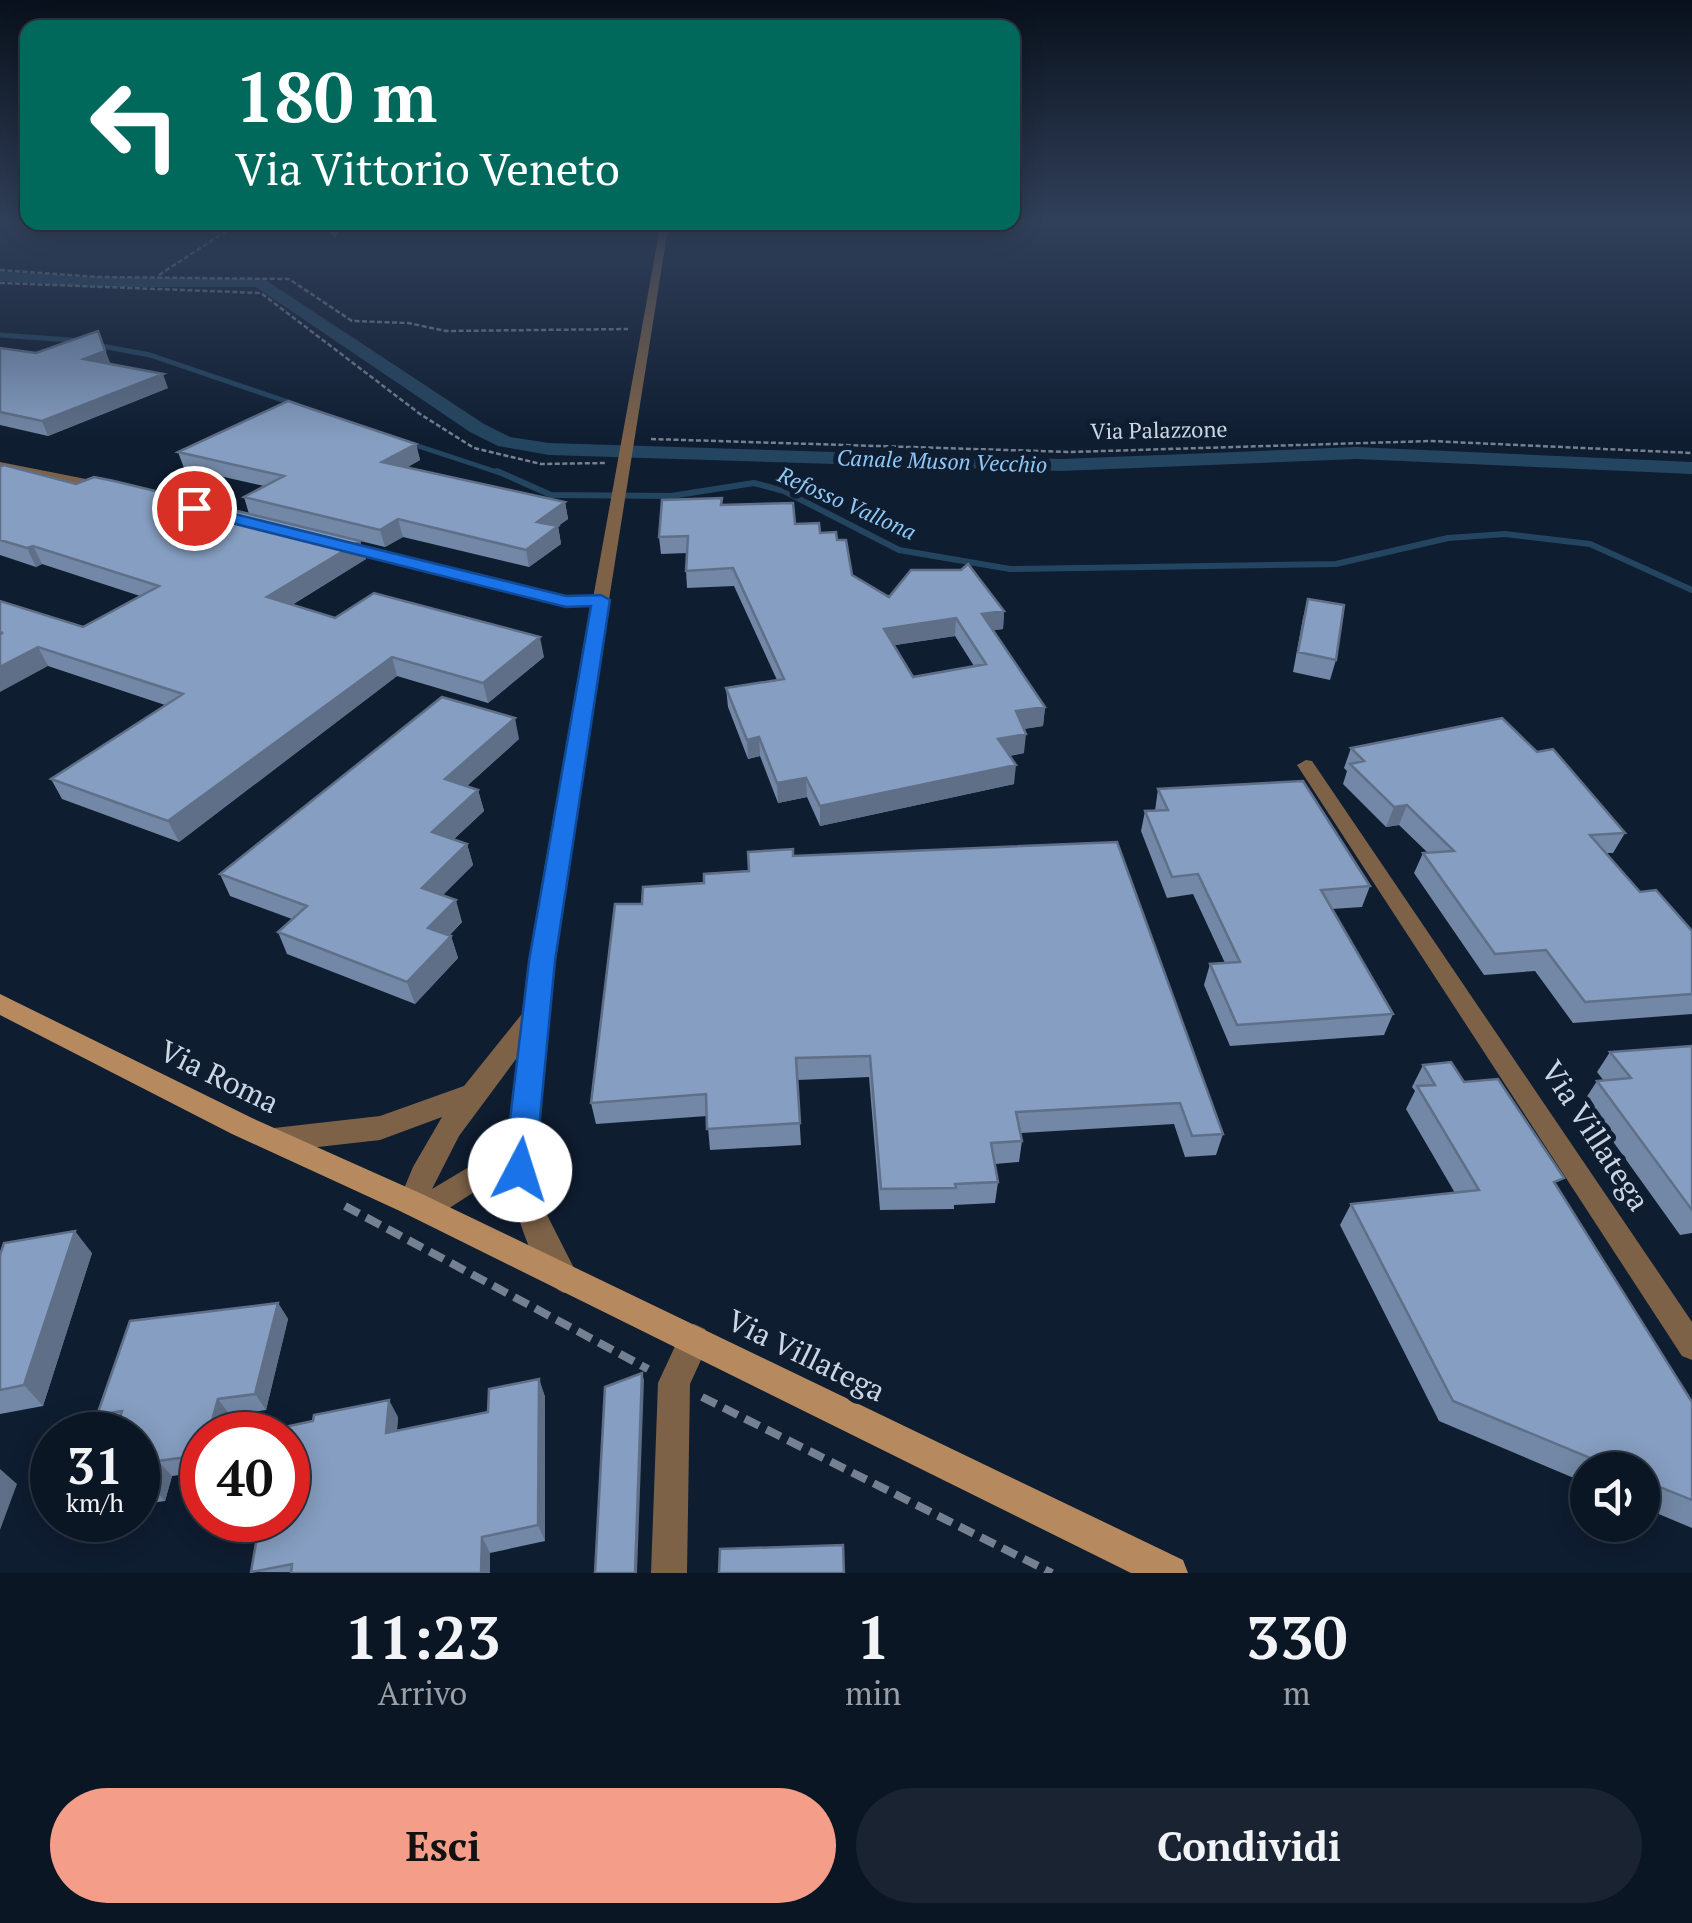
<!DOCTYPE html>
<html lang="it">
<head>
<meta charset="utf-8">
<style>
	:root { --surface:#0b1625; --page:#192332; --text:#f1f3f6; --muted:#9a9fa7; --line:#2b3542; --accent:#f49e89 }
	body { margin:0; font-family:"PT Serif",serif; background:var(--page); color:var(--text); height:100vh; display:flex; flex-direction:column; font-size:38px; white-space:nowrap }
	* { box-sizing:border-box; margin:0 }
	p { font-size:32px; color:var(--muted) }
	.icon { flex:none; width:55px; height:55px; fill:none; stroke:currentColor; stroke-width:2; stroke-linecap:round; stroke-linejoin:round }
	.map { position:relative; height:1573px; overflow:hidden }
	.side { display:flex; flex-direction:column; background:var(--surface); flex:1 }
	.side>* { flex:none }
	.banner { position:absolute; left:20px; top:20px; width:1000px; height:210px; border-radius:20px; box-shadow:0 5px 25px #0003,0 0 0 2px var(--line); background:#00695c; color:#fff; overflow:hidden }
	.tools { position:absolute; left:1570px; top:1452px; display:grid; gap:20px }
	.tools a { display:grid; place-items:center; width:90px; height:90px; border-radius:50%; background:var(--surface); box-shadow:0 5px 25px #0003,0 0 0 2px var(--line); font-size:50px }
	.speed { position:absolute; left:30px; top:1412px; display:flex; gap:20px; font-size:50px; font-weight:700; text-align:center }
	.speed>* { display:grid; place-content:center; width:130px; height:130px; border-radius:50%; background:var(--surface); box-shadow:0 5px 25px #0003,0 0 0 2px var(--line); line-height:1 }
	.speed small { font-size:25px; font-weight:400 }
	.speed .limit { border:15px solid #d22; background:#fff; color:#111 }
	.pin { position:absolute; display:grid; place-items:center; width:85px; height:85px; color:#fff; margin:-42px; border:5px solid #fff; border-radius:50%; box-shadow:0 2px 10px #0007 }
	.me { position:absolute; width:110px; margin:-55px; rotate:5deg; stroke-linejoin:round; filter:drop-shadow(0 0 8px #0008) }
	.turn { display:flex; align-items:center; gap:35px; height:210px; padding:0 50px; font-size:45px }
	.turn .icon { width:130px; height:130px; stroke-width:2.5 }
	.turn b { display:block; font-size:70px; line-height:85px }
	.eta { display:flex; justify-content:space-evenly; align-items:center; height:170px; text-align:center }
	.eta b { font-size:60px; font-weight:700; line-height:70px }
	.action { display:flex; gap:20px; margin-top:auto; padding:20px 50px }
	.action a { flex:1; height:115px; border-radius:60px; background:var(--accent); color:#111; font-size:40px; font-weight:700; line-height:115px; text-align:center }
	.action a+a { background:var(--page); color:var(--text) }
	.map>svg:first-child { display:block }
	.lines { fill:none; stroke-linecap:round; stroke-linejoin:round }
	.stream-far1 { stroke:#24455f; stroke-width:5 }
	.stream { stroke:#24455f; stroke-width:6 }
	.canal { fill:#24455f; fill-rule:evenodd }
	.path-far1 { stroke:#758191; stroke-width:2.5; stroke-dasharray:5 2.5; stroke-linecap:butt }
	.path { stroke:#758191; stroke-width:8; stroke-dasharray:16 8; stroke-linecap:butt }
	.service { fill:#7e6248; fill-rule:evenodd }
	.minor { fill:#7e6248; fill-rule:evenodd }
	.tertiary { fill:#7e6248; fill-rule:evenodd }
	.secondary { fill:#b6895e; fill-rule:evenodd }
	.wall { fill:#7388a6; fill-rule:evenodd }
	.shaded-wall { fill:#5e6f87 }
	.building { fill:#869ec1; stroke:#5e6f87; stroke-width:2.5; fill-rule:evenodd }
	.route { fill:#1a73e8; stroke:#114b97; stroke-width:2.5 }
	.labels { text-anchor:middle; stroke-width:10; stroke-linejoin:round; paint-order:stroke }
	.far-street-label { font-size:22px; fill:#ccd5e3; stroke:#0f1d31 }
	.far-water-label { font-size:22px; font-style:italic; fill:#8ec7f5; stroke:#0f1d31 }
	.near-street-label { font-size:30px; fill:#ccd5e3; stroke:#0f1d31 }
</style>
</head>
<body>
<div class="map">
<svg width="1692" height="1573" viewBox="0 0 1692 1573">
	<rect width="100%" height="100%" fill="#0f1d31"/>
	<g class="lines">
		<path class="stream-far1" d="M0,335l70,5 80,15 147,50
			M406,442l97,32"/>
		<path class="stream" d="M497,471l54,24 120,1 83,-13 30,8 115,59 111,19 326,-5 112,-26 57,-4 85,10 102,46"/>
		<path class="canal" d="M0,271l87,6 177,2 220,145 26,13 39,6 512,16 295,-12 336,15v12l-336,-15 -295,12 -512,-16 -51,-9 -28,-14 -214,-145h-169l-87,-6z"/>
		<path class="path-far1" d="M0,270l98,7 191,2 63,42 56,2 38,8 182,-2
			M159,275l81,-53
			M0,283l261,10 159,121 54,34 67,16 65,-1
			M651,439l420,13 359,-11 262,12"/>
		<path class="path" d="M345,1206l303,163
			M702,1397l350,176"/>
		<path class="service" d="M1306,760l6,1 380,561v38l-10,-4 -385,-591z"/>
		<path class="minor" d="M0,462l106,21 7,4 -7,4 -106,-21z
			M338,541l228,55 35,-1 8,5 -8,5 -35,1 -233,-58 -2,-3z
			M694,1324l11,5 5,11 -20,44 -3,189h-36l7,-190 25,-54z"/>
		<path class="tertiary" d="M661,222h8l-102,642 -31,270 1,40 7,35 35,69 -4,10 -11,5c-31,-13 -52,-91 -56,-123l-74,48 -10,4 -22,-10 -4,-9 15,-36 29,-50 -62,23 -106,12 -10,-4 -4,-8 4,-8 10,-4 106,-12 84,-30 61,-76 20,-146zM519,1055l-10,75 -25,28 -52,31 27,-53z"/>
		<path class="secondary" d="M0,994l252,124 170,76 761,366 5,13h-57l-729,-361 -170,-78 -232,-119z"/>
	</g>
	<path class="wall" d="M0,348l110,16 58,24 -120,48 -48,-11z
		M416,444l4,16 -14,8 159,34 3,17 -10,7 3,18 -32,23 -126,-30 -18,10 -136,-33 -5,-17 20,-11 -80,-18 -6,-16z
		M0,467l360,74 6,18 -74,46 43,13 209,39 -56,46 -91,-27 -218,166 -117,-43 -11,-20 114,-74 -117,-39 -48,-65 83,26 57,-31 -98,-32 -6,3 -36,-12z
		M722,505l73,19 42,16 15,35 37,22 115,14 -1,18 -10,1 52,77 -2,19 -19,3v24l-14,3 4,28 -194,42 -13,-29 -29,6 -18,-47 -12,3 -20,-52 -2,-19 51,-8 -43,-94 -47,2 -1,-17 1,-18 -26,1 -2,-17zM955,636l19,30 -61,11 -19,-32z
		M1308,599l28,61 -6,20 -37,-8 10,-54z
		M519,739l-52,47 11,4 6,21 -30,28 13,5 6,21 -30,30 19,27 -12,13 1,1 7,22 -43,46 -128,-50 -9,-22 14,-13 -62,-23 -10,-22z
		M1351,748l186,4 88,81 -12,20h-7l34,39 52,39v83l-119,9 -38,-52 -51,4 -70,-102 9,-20 4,-1 -28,-27 -13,2 -43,-43 4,-13 -3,-3z
		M1158,789l212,97 -8,21 -30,2 61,105 -9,21 -154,11 -26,-61 6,-21 15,-1 -32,-69 -26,4 -26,-67 4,-20h10z
		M1117,842l106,292 -7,21 -31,2 -11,-33 -153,9 1,8 -3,21 -24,2 3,18 -3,21 -41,2v4l-74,1 -11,-133 -72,3 4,65 -91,5 -3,-34 -111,8 -5,-21 51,-199 151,-48z
		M1692,1046v187l-12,2 -96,-134 13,-20h7l-7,-9 13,-20z
		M1423,1065l41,17 94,106 134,214v126l-50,-21v-37h-54v14l-149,-63 -99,-196 11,-21 104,-11 -49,-84 9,-18 -3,-4z
		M92,1253l-49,153 -43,8v-159z
		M278,1303l10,16 -22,91 -36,5 -6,20h-22v37l-30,4 -7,25 -27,4v-70l-22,-6 -5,1 -14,-15z
		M539,1379l6,18v144l-55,12v20l-239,-1 147,-155 -1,14 91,-19z"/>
	<path class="shaded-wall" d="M343,222h5l-14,16 -1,-4z
		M98,331l13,34 -27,-6z
		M163,374l5,14 -120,48 -6,-15z
		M416,444l4,16 -34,19 -4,-17z
		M565,502l3,17 -28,20 -3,-17z
		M398,519l5,18 -18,10 -5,-17z
		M558,526l3,18 -32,23 -3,-17z
		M360,541l6,18 -92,57 -7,-19z
		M33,546l9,18 -6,3 -9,-19z
		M1004,611l-1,18 -22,3 1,-18z
		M956,618l-1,18 -72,11 1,-18z
		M540,637l4,20 -56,46 -5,-20z
		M38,647l10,19 -48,26v-25z
		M392,657l5,19 -218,166 -11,-21z
		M1045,707l-2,19 -29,4 2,-19z
		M515,718l4,21 -68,61 -6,-21z
		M1026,734l-2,19 -28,5 2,-19z
		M759,737l1,19 -12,3 -1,-19z
		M1016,765l-2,19 -194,42v-20z
		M806,778l1,19 -29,6 -1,-20z
		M478,790l6,21 -46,43 -6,-22z
		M1407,805l-8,20 -13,2 8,-20z
		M467,844l6,21 -45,44 -6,-21z
		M456,900l6,22 -27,28 -7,-22z
		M451,936l7,22 -43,46 -8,-22z
		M75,1231l17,22 -49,153 -19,-21z
		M278,1303l10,16 -22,91 -11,-16z
		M642,1373l2,7 -7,193h-2z
		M539,1379l6,18v144l-7,-16z
		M218,1399l12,16 -6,20h-16z
		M389,1400l9,17 -3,33 -9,-17z
		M158,1461l14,15 -7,25 -14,-15z
		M0,1469l17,15 -17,46z
		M482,1537l8,16v20h-9z"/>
	<path class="building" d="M323,222h20l-10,12 -11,-9z
		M98,331l7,20 -21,8 79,15 -121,47 -42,-9v-64l36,5z
		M288,401l128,43 -34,18 183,40 -28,20 21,4 -32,24 -128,-31 -18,11 -136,-33 40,-21 -106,-24z
		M4,465l72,19 18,-7 20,4 246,60 -93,56 68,21 39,-25 166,44 -57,46 -91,-26 -224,164 -117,-42 132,-85 -145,-47 -38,20v-32l3,-3 -3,2v-33l83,26 76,-41 -126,-40 -6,2 -27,-8v-73z
		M722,498l-1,7 72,-2 2,21 24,-1 1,10 16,-1 1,8h9l6,35 37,22 22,-27h50l7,-6 36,47 -22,3 63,93 -29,4 10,23 -28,5 18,26 -196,41 -14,-28 -29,5 -18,-46 -12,3 -21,-52 58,-9 -51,-111 -47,3 2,-35 -29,1 3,-37zM956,618l30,46 -73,13 -29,-48z
		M1308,599l36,6 -8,55 -38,-8z
		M442,697l73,21 -70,61 33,11 -46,42 35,12 -45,44 34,12 -28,28 23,8 -44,46 -129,-50 29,-26 -87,-32z
		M1502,718l35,34 16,-3 72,84 -35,2 50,57 16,-2 36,41v63l-107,8 -39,-52 -51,4 -72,-101 31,-2 -47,-46 -13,2 -44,-43 14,-3 -13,-13z
		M1303,781l67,105 -49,4 72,124 -156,11 -27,-61 30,-2 -42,-88 -26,3 -27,-66 23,-1 -10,-21z
		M1117,842l106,292 -31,2 -12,-33 -164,9 6,29 -31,2 7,39 -43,2 1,4 -75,1 -11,-133 -74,2 4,65 -93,6 -1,-35 -115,9 24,-199h27l1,-17 61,-4v-9l45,-3 -1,-19 45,-3v7z
		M1692,1046v164l-95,-129 34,-3 -21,-26z
		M1451,1062l13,20 34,-3 66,99 -10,4 138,220v98l-50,-20v-10h-23l-166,-69 -102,-197 128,-14 -62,-104 18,-1 -12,-20z
		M75,1231l-51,154 -24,5v-135l4,-12z
		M278,1303l-23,91 -37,5 -10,36h-6v20l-44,6 -7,25 -13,2v-53h-24l8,-24 -25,4 33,-94z
		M642,1373l-7,200h-40l10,-186z
		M539,1379l-1,146 -56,12 -1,36h-190l1,-9 -41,8 9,-52h28v-85h-14l1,-6 38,-8 1,-6 75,-15 -3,33 102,-21 1,-23z
		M843,1545l1,28h-125l1,-24z"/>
	<linearGradient id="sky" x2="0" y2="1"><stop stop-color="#08101b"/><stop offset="0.5" stop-color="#31405a"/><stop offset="1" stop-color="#31405a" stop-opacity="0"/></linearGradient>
	<rect width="1692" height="442" fill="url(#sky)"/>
	<path class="route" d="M194,504l372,92 35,-1 9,5 -55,361 -20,209 -4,10 -11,4 -12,-4 -4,-10 25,-209 62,-355 -25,1 -378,-95v-7z"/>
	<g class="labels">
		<g class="far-street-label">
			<text transform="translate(1159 430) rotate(-1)" y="8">Via Palazzone</text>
		</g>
		<g class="far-water-label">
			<text transform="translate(942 461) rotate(2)" y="8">Canale Muson Vecchio</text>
			<text transform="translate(847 503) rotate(24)" y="8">Refosso Vallona</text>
		</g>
		<g class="near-street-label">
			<text transform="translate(219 1077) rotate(26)" y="10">Via Roma</text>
			<text transform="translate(1595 1136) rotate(57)" y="10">Via Villatega</text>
			<text transform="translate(806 1356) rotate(26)" y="10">Via Villatega</text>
		</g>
	</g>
</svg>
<div class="tools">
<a><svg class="icon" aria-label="sound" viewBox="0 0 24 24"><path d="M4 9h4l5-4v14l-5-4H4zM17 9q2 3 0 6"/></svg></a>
</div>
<div class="speed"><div>31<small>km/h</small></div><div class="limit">40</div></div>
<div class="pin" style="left:194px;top:508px;background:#d93025"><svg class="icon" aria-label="arrive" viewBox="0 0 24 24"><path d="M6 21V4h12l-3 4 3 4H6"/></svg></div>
<svg class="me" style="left:520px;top:1170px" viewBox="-20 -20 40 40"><circle r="19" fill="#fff"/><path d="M0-13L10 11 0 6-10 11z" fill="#1a73e8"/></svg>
<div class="banner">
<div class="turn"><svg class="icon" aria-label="left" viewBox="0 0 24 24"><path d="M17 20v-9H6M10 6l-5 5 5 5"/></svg><div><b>180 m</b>Via Vittorio Veneto</div></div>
</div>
</div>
<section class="side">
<div class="eta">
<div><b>11:23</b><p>Arrivo</p></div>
<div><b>1</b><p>min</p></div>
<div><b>330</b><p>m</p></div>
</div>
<div class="action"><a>Esci</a><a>Condividi</a></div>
</section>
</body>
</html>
